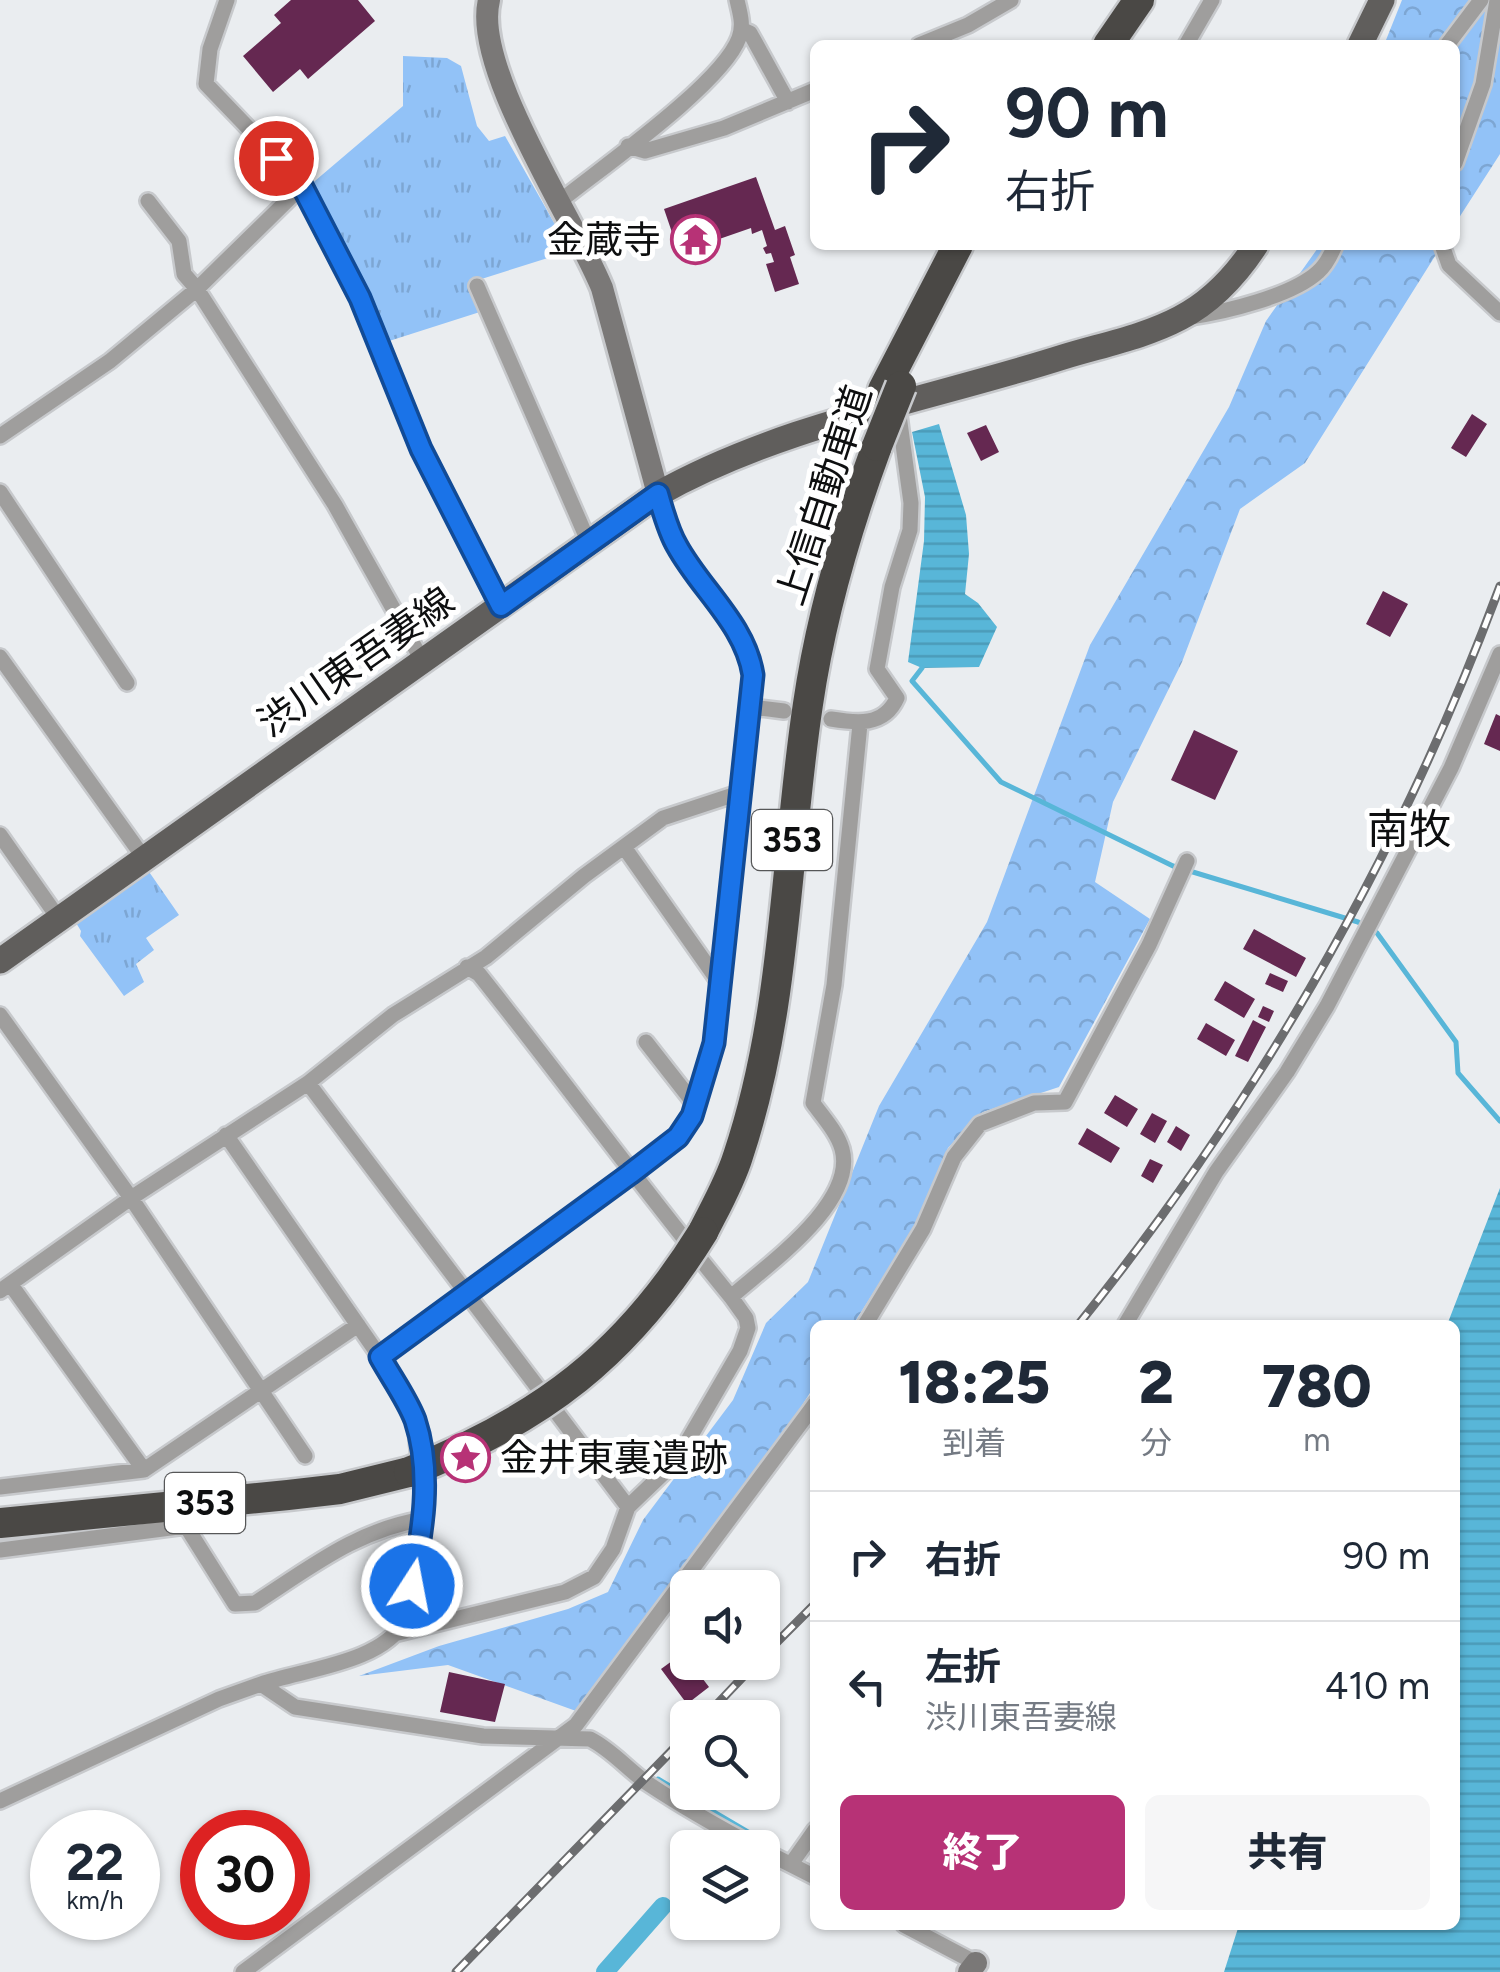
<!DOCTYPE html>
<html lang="ja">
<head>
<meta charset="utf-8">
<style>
	:root { --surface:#fff; --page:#f6f6f7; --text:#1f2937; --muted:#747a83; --line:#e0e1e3; --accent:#b73276 }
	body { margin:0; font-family:Figtree,"Noto Sans JP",sans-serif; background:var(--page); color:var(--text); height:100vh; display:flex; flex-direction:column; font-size:38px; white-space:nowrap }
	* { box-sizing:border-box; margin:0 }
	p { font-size:32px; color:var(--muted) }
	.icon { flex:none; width:55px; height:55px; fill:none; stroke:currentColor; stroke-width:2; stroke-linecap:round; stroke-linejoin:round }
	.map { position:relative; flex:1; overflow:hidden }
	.details { position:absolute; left:810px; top:1320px; width:650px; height:610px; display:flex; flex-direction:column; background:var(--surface); border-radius:15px; box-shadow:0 2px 8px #0004 }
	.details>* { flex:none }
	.guide { position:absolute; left:810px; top:40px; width:650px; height:210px; border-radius:15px; box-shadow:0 2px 8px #0004; background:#fff; color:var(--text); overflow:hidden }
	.buttons { position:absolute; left:670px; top:1570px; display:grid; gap:20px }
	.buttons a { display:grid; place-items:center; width:110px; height:110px; border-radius:15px; background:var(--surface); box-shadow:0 2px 8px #0004; font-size:50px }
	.speed { position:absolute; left:30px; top:1810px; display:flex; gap:20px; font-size:50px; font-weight:700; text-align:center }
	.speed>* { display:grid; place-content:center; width:130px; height:130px; border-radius:50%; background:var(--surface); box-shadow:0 2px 8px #0004; line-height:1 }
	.speed small { font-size:25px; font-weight:400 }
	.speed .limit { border:15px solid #d22; background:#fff; color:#111 }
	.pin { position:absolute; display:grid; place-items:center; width:85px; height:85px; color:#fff; margin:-42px; border:5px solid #fff; border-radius:50%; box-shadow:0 2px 10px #0007 }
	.me { position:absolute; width:110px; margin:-55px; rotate:11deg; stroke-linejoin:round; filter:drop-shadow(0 0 8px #0008) }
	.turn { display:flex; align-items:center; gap:35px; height:210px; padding:0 30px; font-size:45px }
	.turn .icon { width:130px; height:130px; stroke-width:2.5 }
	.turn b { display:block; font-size:70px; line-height:85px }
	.eta { display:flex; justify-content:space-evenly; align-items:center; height:170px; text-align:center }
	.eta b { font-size:60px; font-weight:800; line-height:70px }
	.cta { display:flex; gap:20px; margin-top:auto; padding:20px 30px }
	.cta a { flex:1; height:115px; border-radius:15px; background:var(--accent); color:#fff; font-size:40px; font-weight:800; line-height:115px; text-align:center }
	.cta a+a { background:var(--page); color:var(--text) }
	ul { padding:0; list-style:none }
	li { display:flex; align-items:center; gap:30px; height:130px; padding:0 30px; border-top:2px solid var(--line) }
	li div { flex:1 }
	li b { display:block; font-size:38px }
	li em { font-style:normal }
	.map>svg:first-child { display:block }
	.forest { fill:url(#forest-crowns) }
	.park { fill:url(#park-tufts) }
	.water { fill:url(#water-rules) }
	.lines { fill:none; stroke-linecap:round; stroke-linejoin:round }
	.stream { stroke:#58b6d8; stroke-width:5 }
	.canal { stroke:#58b6d8; stroke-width:18 }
	.building { fill:#652851 }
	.street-casing { stroke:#c7c9cc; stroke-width:20 }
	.secondary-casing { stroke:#c7c9cc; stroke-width:28 }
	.primary-casing { stroke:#c7c9cc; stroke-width:30 }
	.highway-casing { stroke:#c7c9cc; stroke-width:35 }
	.street { stroke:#9f9e9d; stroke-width:15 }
	.secondary { stroke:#7a7877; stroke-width:22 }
	.primary { stroke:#605e5c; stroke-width:25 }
	.highway { stroke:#4a4845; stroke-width:30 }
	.rail-casing { stroke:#6c6d6f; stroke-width:9 }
	.rail { stroke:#fff; stroke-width:5; stroke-dasharray:15; stroke-linecap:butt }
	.highway-bridge-casing { stroke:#c7c9cc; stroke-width:35; stroke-linecap:butt }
	.highway-bridge { stroke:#4a4845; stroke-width:30 }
	.route-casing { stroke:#114b97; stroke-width:25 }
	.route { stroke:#1a73e8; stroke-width:18 }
	.labels { text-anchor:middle; stroke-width:10; stroke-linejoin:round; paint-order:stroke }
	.shield { fill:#fff; stroke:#565758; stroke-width:2.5 }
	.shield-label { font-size:35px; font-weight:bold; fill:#0e0f10 }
	.poi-label { font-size:38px; fill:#0e0f10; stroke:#fff; text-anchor:end }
	.street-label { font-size:38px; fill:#0e0f10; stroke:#fff }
	.quarter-label { font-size:42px; fill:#0e0f10; stroke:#fff }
</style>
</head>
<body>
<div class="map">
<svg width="1500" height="1972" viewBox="0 0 1500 1972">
	<defs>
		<pattern id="forest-crowns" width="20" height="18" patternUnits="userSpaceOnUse" patternTransform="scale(2.5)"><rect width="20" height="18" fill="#92c2f7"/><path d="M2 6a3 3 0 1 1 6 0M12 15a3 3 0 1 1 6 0" fill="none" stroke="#7da6d3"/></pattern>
		<pattern id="park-tufts" width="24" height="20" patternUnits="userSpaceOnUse" patternTransform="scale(2.5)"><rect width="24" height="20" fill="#92c2f7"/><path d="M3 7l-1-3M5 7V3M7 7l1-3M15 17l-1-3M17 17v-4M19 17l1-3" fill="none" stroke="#7da6d3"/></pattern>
		<pattern id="water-rules" width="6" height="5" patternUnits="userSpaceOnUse" patternTransform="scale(2.5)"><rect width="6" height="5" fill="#58b6d8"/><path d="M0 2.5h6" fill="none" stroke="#4b9bb8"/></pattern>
	</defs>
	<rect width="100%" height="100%" fill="#eaedf0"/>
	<path class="forest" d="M1402,0h98v154l-45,70v-179h-71z
		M1320,245h122l-137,218 -65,46 -58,153 -69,140 -18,80 55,37 -91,168 -76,25 -35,36 -35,82 -60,95h-38v60l-42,66 -197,260 -128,-46 -89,11 80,-30 129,-37 40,-17 35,-72 90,-120 33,-77 42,-41 71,-176 108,-184 103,-277 139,-238 37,-86z"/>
	<path class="park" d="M403,56l44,2 14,8 16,60 12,15 16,-5 65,115 -98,31 11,29 -97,31 -77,-156 94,-80z
		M145,866l34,49 -33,23 8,12 -18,14 8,18 -20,14 -44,-60 1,-5 -8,-13z"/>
	<path class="water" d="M939,424l27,91 3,39 -4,40 13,9 19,24 -18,40 -57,1 -14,-6 16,-121 1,-44 -13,-65z
		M1500,1188v784h-276l15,-47h216v-600h-8z"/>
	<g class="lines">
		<path class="stream" d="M922,668l-10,13 89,101 172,84 185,56 19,11 79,109 2,31 42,48
			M658,1779l112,66"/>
		<path class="canal" d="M605,1972l58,-66"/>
	</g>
	<path class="building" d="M291,0h67l17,21 -67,58 -8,-10 -27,23 -30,-36 38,-33 -7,-8z
		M756,177l19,53 10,-4 10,29 -5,2 9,27 -24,8 -9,-28 8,-2 -3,-9 -5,1 -3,-6 4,-2 -5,-16 -10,4 -1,-6 -72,25 -15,-44z
		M1472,414l15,10 -21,33 -15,-9z
		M986,425l13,27 -18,9 -14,-28z
		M1383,591l25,13 -18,33 -24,-13z
		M1496,714l4,2v35l-16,-7z
		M1194,730l44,21 -23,49 -44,-20z
		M1254,929l52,29 -10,19 -53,-28z
		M1270,973l18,8 -5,11 -18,-8z
		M1225,981l30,18 -11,19 -30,-18z
		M1263,1006l11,5 -5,11 -11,-5z
		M1253,1020l13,7 -18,35 -13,-6z
		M1206,1023l29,17 -9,16 -29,-17z
		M1115,1095l23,14 -11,18 -23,-14z
		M1152,1113l15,8 -12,22 -15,-9z
		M1176,1126l14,9 -9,16 -14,-9z
		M1087,1128l33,20 -9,15 -33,-19z
		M1150,1159l13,6 -10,18 -12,-7z
		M683,1653l26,34 -22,17 -26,-35z
		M449,1672l56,12 -10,38 -55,-10z"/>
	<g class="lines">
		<defs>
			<path id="street" d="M741,29l9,4 38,69
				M919,45l49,-20 43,-25
				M1186,45l26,-45
				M1447,45l34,-45
				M628,146l17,5 79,-23 91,-38
				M1455,163l28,-79 14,-84
				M300,182l60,116 61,151 80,157
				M148,201l31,40 5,33 13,15 138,216 87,155
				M559,202c42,-34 163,-118 180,-164 5,-14 1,-24 -2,-38
				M1442,245l7,20 51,48
				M477,286l112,257
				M1190,317c35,-5 102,-21 128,-45 8,-7 13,-17 17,-27
				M0,436l110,-75 87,-72 98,-96 5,-11 -94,-98 4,-35 17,-49
				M0,492l127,191
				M658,494l18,51 74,110 2,52
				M0,657l144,201
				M831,719c25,4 53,8 66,-21l-20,-29 15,-82 18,-57 1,-27 -13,-95
				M0,835l59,84
				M624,847l97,138
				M0,1015l131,183 174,258
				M646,1042l50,64
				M308,1083l320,424
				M226,1135l154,222 35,62 10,100 -20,101c-22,43 -101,49 -144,64
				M0,1291l131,-93 177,-115 85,-68 93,-58 98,-81 79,-58 76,-25 13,-86 32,4
				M731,1297c36,-32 126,-94 111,-148 -5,-17 -19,-32 -29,-46l21,-118 26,-261
				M865,1325l58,-96 31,-72 26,-33 54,-21 31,-1 84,-157 38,-84
				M1125,1325l91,-153 71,-100 40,-66 124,-238 49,-114
				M380,1357l250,-183 47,-37 15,-21 22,-73 25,-250
				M144,1470l214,-145
				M0,1487l144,-17 -133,-185
				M0,1550l186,-24 49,78 20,-1c56,-36 103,-74 170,-84
				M398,1633l167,-41 29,-15 19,-28 15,-42 48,-46 64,-110 8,-23 -2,-10 -15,-21c-87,-106 -167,-216 -252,-323l-12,-7
				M0,1801l219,-102 42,-15 34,23 188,29 107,3c22,11 37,30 57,44 36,24 73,45 111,65
				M762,1850l53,27
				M791,1864l24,-34
				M904,1925l72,38
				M243,1972l333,-247 239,-321"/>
			<path id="secondary" d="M489,0c-17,68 85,219 113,288l56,206
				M969,1972l7,-9"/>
			<path id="primary" d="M1360,45l22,-45
				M0,961l658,-467c125,-70 270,-94 405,-137 39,-12 81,-20 117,-39 31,-16 57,-44 76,-73"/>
			<path id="highway" d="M1108,45l31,-45
				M883,390l75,-145
				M703,1232c12,-24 27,-50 35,-76 49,-146 47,-301 70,-452 13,-89 38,-174 69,-258
				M0,1523l288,-28 52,-6 69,-17"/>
		</defs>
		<use href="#street" class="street-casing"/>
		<use href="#secondary" class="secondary-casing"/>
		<use href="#primary" class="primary-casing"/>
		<use href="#highway" class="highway-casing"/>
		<use href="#street" class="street"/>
		<use href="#secondary" class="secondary"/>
		<use href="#primary" class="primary"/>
		<use href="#highway" class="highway"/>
		<defs>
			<path id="rail" d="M1078,1325c180,-223 322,-470 422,-739
				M762,1657l53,-53
				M704,1718l53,-56
				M456,1972l232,-238"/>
		</defs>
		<use href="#rail" class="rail-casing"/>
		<use href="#rail" class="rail"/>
		<defs>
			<path id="highway-bridge" d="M877,446l24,-60
				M409,1472c133,-53 218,-117 294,-240"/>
		</defs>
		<use href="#highway-bridge" class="highway-bridge-casing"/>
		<use href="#highway-bridge" class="highway-bridge"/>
	</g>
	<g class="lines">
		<defs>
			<path id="route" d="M276,158l24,24 60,116 61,151 80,157 157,-112c5,17 10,37 19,52 24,44 68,78 76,129l-39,368 -22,73 -14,21 -48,37 -250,183c11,20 27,42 35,63 18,54 7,113 -3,166"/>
		</defs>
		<use href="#route" class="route-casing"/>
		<use href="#route" class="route"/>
	</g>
	<defs>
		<symbol id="temple-ring" viewBox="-11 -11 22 22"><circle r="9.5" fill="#fff" stroke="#b73276" stroke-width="1.5"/><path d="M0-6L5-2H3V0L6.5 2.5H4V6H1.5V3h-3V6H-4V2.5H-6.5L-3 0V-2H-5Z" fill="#b73276"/></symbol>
		<symbol id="sight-ring" viewBox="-11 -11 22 22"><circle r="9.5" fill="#fff" stroke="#b73276" stroke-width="1.5"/><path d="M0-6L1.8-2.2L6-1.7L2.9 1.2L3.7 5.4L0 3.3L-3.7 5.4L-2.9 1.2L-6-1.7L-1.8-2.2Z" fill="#b73276"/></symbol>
	</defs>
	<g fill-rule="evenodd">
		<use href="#temple-ring" x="668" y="212" width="55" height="55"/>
		<use href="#sight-ring" x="438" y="1430" width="55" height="55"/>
	</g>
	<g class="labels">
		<g class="shield">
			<rect x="752" y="810" width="80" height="60" rx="8"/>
			<rect x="165" y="1473" width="80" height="60" rx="8"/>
		</g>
		<g class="shield-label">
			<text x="792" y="852">353</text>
			<text x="205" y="1515">353</text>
		</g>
		<g class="poi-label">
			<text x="661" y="253">金蔵寺</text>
			<text x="500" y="1471" text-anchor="start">金井東裏遺跡</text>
		</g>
		<g class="street-label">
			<text transform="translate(824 495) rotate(-72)" y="13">上信自動車道</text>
			<text transform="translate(356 662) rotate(-35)" y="13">渋川東吾妻線</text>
		</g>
		<g class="quarter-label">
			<text x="1409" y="844">南牧</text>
		</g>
	</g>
</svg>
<div class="buttons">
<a><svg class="icon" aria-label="sound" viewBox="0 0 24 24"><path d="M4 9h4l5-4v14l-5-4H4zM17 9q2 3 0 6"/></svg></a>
<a><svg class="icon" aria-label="search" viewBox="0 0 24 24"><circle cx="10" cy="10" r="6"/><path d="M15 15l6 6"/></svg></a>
<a><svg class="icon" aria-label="layers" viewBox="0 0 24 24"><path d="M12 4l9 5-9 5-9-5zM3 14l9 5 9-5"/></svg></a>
</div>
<div class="speed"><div>22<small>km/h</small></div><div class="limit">30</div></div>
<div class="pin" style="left:276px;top:158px;background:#d93025"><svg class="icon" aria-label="arrive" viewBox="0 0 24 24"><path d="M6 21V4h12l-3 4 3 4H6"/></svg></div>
<svg class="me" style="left:412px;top:1586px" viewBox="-20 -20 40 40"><circle r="17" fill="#1a73e8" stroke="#fff" stroke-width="3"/><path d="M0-11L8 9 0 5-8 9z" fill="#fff"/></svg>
<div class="guide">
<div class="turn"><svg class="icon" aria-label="right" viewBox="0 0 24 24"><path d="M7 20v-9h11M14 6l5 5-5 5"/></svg><div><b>90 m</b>右折</div></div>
</div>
<section class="details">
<div class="eta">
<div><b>18:25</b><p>到着</p></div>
<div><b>2</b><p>分</p></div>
<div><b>780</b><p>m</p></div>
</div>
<ul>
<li><svg class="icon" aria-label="right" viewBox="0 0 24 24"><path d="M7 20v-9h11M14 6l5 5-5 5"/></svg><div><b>右折</b></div><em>90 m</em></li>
<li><svg class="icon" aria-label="left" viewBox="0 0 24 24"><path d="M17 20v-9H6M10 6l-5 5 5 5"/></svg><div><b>左折</b><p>渋川東吾妻線</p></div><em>410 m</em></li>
</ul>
<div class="cta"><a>終了</a><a>共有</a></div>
</section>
</div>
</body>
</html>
